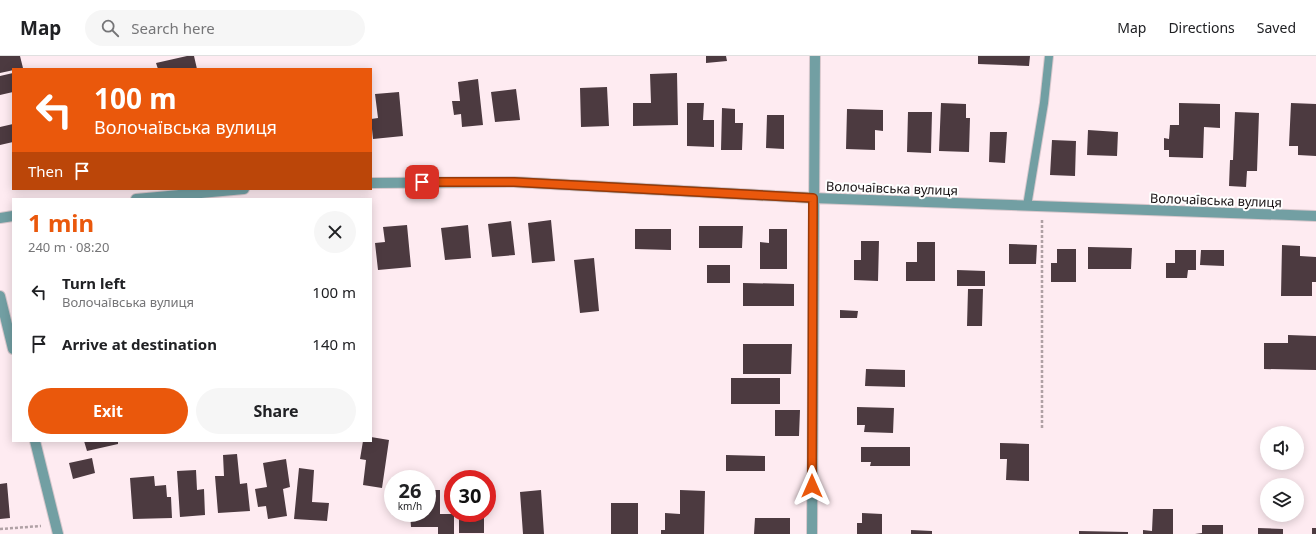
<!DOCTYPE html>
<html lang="en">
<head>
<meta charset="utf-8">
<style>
	:root { --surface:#fff; --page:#f6f6f6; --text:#202124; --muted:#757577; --line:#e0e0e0; --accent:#ea580c }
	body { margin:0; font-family:"Noto Sans",sans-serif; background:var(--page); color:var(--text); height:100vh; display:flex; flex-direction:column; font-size:15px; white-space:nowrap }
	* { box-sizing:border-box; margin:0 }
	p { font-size:13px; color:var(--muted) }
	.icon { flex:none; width:22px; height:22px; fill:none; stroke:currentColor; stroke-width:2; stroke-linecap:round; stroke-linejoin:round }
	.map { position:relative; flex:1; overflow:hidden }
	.drawer { position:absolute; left:12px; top:142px; width:360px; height:244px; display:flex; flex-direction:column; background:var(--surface); border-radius:0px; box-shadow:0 2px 10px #0003 }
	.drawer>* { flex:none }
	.banner { position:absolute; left:12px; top:12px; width:360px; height:122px; border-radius:0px; box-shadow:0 2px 10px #0003; background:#ea580c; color:#fff; overflow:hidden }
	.buttons { position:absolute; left:1260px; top:370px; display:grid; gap:8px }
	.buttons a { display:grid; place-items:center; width:44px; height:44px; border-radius:50%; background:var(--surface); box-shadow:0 2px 10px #0003; font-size:20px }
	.speed { position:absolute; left:384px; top:414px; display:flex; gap:8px; font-size:20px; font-weight:700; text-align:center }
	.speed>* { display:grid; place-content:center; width:52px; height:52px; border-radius:50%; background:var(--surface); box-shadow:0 2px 10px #0003; line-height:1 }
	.speed small { font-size:10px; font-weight:400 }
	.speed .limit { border:6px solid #d22; background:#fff; color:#111 }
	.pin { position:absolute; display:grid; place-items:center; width:34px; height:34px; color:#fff; margin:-17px; border-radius:8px; box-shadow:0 2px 6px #0006 }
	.me { position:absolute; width:44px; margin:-22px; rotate:0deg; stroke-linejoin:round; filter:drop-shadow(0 0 3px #0008) }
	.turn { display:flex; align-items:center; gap:14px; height:84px; padding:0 16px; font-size:18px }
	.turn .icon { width:52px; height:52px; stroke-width:2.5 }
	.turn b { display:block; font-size:28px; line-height:34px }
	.then { display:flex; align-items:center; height:38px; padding:0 16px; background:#0003; gap:8px; font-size:15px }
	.round { display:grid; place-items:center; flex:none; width:42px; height:42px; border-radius:21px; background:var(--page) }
	.summary { display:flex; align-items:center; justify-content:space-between; height:68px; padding:0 16px }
	h1 { font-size:24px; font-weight:700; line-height:30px; color:var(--accent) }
	.primary-button { display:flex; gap:8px; margin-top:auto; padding:8px 16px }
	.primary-button a { flex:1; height:46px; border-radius:24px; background:var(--accent); color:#fff; font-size:16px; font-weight:700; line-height:46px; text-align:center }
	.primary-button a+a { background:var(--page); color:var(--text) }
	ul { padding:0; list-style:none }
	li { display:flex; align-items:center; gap:12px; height:52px; padding:0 16px }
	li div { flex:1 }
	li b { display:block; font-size:15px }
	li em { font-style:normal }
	header { display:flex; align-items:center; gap:24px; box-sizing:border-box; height:56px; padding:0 20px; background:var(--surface); border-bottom:1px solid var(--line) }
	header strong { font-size:19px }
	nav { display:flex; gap:22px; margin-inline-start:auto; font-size:14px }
	.search { width:280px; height:36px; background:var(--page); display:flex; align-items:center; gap:10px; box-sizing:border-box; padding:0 14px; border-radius:22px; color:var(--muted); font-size:15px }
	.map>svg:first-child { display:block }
	.building { fill:#4c3a40 }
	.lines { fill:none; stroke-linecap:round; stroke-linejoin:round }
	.service-casing { stroke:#d9c8cd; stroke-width:10 }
	.minor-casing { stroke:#d9c8cd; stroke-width:12 }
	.path { stroke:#b0a1a5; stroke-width:2.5; stroke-dasharray:3 2; stroke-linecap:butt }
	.service { stroke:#729fa3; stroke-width:8 }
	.minor { stroke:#729fa3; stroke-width:10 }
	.route-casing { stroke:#983908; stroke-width:10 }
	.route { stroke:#ea580c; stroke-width:7 }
	.labels { text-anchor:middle; stroke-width:4; stroke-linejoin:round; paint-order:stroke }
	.street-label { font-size:13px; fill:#181113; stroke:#fff }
</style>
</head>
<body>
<header>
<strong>Map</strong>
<div class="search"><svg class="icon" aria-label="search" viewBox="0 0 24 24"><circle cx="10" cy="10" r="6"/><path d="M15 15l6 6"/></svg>Search here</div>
<nav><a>Map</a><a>Directions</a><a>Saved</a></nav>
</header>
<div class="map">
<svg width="1316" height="478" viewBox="0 0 1316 478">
	<rect width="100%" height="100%" fill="#feebf1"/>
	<path class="building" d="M0,0h20l3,12 -23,5z
		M187,0h7l3,13h-39l-2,-6z
		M706,0h20l1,5 -21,2z
		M978,0h52l-1,10 -51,-2z
		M13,17v19l-13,3v-19z
		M677,17l1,52 -45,1v-23h18l-1,-29z
		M478,23l5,46 -21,2 -1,-13 -7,1 -2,-14h8l-2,-19z
		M607,31l2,39 -28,1 -1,-39z
		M516,33l4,31 -25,2 -4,-30z
		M399,36l4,44 -30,3 -2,-20 7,-1 -3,-24z
		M687,47h17l-1,17h11v27l-27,-1z
		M941,47l25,1v14h4l-1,34 -30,-1z
		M1179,47l41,1v24l-16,-1 -1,31 -34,-1v-7h-5v-12l5,1 1,-14h9z
		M1291,47l25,1v52l-18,-1v-9h-9z
		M722,52l13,1v14h8l-1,27h-21z
		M847,53l36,1v21l-8,-1v20l-29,-1z
		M908,56h24l-1,41 -24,-1z
		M1235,56l24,1 -2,58h-10l-1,16 -17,-1 1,-26h3z
		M767,59h17v34l-18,-1z
		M13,68v18l-13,3v-18z
		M1088,74l30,2 -1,24 -30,-1z
		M990,76h17l-2,31 -16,-1z
		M1052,84l24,1 -1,35 -25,-1z
		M551,164l4,41 -23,2 -4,-40z
		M511,165l4,34 -23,2 -4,-33z
		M407,169l4,42 -33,3 -3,-27 10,-1 -2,-15z
		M468,169l3,33 -26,2 -4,-32z
		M699,170h44l-1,22h-43z
		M635,173h36v21l-36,-1z
		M769,173h18v40h-27v-27l9,1z
		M861,185h18l-1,40 -24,-1v-20h7z
		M917,186h18v39h-29v-19h11z
		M1009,188l28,1 -1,19h-27z
		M1282,189l18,1v10l16,1v25h-4v14h-31z
		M1088,191l44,1 -1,21h-43z
		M1057,193h19v33h-25v-19h6z
		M1175,194h21v20h-8l-1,8h-21v-15h9z
		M1201,194h23v16l-24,-1z
		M594,202l5,53 -19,2 -6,-53z
		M707,209h23v18h-23z
		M957,214l28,1v15h-28z
		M743,227l51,1v22h-51z
		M968,233h15l-1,37h-15z
		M840,254l18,1 -1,7h-17z
		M1288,279l28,1v34l-52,-1v-26h24z
		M743,288h49l-1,30h-48z
		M866,313l39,1v17l-40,-1z
		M731,322h49v26h-49z
		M857,351l37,1 -1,25 -29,-1 1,-7h-8z
		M775,354h25l-1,26h-24z
		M371,381l18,3 -7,48 -19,-3 3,-25 -6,-1 3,-18h8z
		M84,385h34v3l-31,7z
		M1000,387l29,1v37l-23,-1 1,-21h-7z
		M861,391h49v19h-40l1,-4h-10z
		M237,398l3,30 7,-1 3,28 -32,2 -3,-37h9l-1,-21z
		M726,399l39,1v15h-39z
		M92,402l3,15 -22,6 -4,-16z
		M286,403l4,28 -7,2 4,27 -19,3 -2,-13 -8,1 -3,-18 12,-2 -4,-24z
		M299,412l15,2 -2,32 17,1 -2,18 -33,-2z
		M196,414l1,20 7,-1 1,26 -25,2 -3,-46z
		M154,420l1,10 11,-1 1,12h4l1,21 -39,1 -3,-41z
		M7,427l3,35 -10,1v-35z
		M427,434h13v24h14v20h-16v-7h-27l-1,-14h17z
		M541,434l3,44h-21l-3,-42z
		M680,434l25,1 -1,43h-43v-4h4v-17l15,1z
		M611,447h27v31h-27z
		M1153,453h20v25h-30v-4l9,1z
		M459,457h25v20h-25z
		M862,457l20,1v20h-25v-11h5z
		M755,462h35v16h-36z
		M1202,469h21v9h-28l7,-1z
		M1258,472l25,1v5h-25z
		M1312,472h4v6h-4z
		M911,474l21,1v3h-21z
		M1079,475l49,1v2h-49z"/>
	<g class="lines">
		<defs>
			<path id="service" d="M1027,150l17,-103 5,-47"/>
			<path id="minor" d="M371,127l143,-1 299,16 503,18
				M136,143l108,-10
				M0,162l13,-2
				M0,240l13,53
				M35,385l23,93
				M812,478l3,-478"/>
		</defs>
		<use href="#service" class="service-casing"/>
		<use href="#minor" class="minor-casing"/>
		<path class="path" d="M1042,372v-208
			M0,473l41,-3"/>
		<use href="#service" class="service"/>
		<use href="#minor" class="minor"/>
	</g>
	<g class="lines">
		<defs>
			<path id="route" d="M422,126h92l299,16 -1,288"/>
		</defs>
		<use href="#route" class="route-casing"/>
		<use href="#route" class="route"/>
	</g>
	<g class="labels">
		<g class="street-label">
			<text transform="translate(892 132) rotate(2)" y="5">Волочаївська вулиця</text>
			<text transform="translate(1216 144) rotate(2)" y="5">Волочаївська вулиця</text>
		</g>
	</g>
</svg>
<div class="buttons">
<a><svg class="icon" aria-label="sound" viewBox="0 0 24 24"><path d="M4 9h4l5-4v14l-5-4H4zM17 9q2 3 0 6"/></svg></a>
<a><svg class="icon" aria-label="layers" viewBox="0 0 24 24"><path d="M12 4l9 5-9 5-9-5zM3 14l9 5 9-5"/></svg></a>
</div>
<div class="speed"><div>26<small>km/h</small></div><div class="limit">30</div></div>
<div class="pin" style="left:422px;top:126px;background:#d93025"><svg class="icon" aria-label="arrive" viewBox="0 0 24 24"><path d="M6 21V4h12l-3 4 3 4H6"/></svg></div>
<svg class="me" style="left:812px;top:430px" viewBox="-20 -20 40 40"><path d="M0-17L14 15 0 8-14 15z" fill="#ea580c" stroke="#fff" stroke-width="4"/></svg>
<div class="banner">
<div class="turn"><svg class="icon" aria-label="left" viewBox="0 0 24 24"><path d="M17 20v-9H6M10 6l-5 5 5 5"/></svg><div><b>100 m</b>Волочаївська вулиця</div></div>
<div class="then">Then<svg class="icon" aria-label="arrive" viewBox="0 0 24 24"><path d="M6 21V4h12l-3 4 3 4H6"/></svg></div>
</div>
<section class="drawer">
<div class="summary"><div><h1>1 min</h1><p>240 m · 08:20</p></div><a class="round"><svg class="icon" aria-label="close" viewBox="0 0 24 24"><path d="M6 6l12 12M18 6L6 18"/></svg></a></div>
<ul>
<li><svg class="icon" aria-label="left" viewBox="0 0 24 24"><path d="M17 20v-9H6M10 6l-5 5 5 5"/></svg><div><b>Turn left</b><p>Волочаївська вулиця</p></div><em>100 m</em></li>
<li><svg class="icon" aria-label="arrive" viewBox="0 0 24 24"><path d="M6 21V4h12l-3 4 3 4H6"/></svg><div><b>Arrive at destination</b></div><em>140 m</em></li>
</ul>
<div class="primary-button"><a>Exit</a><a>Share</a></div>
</section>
</div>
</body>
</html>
